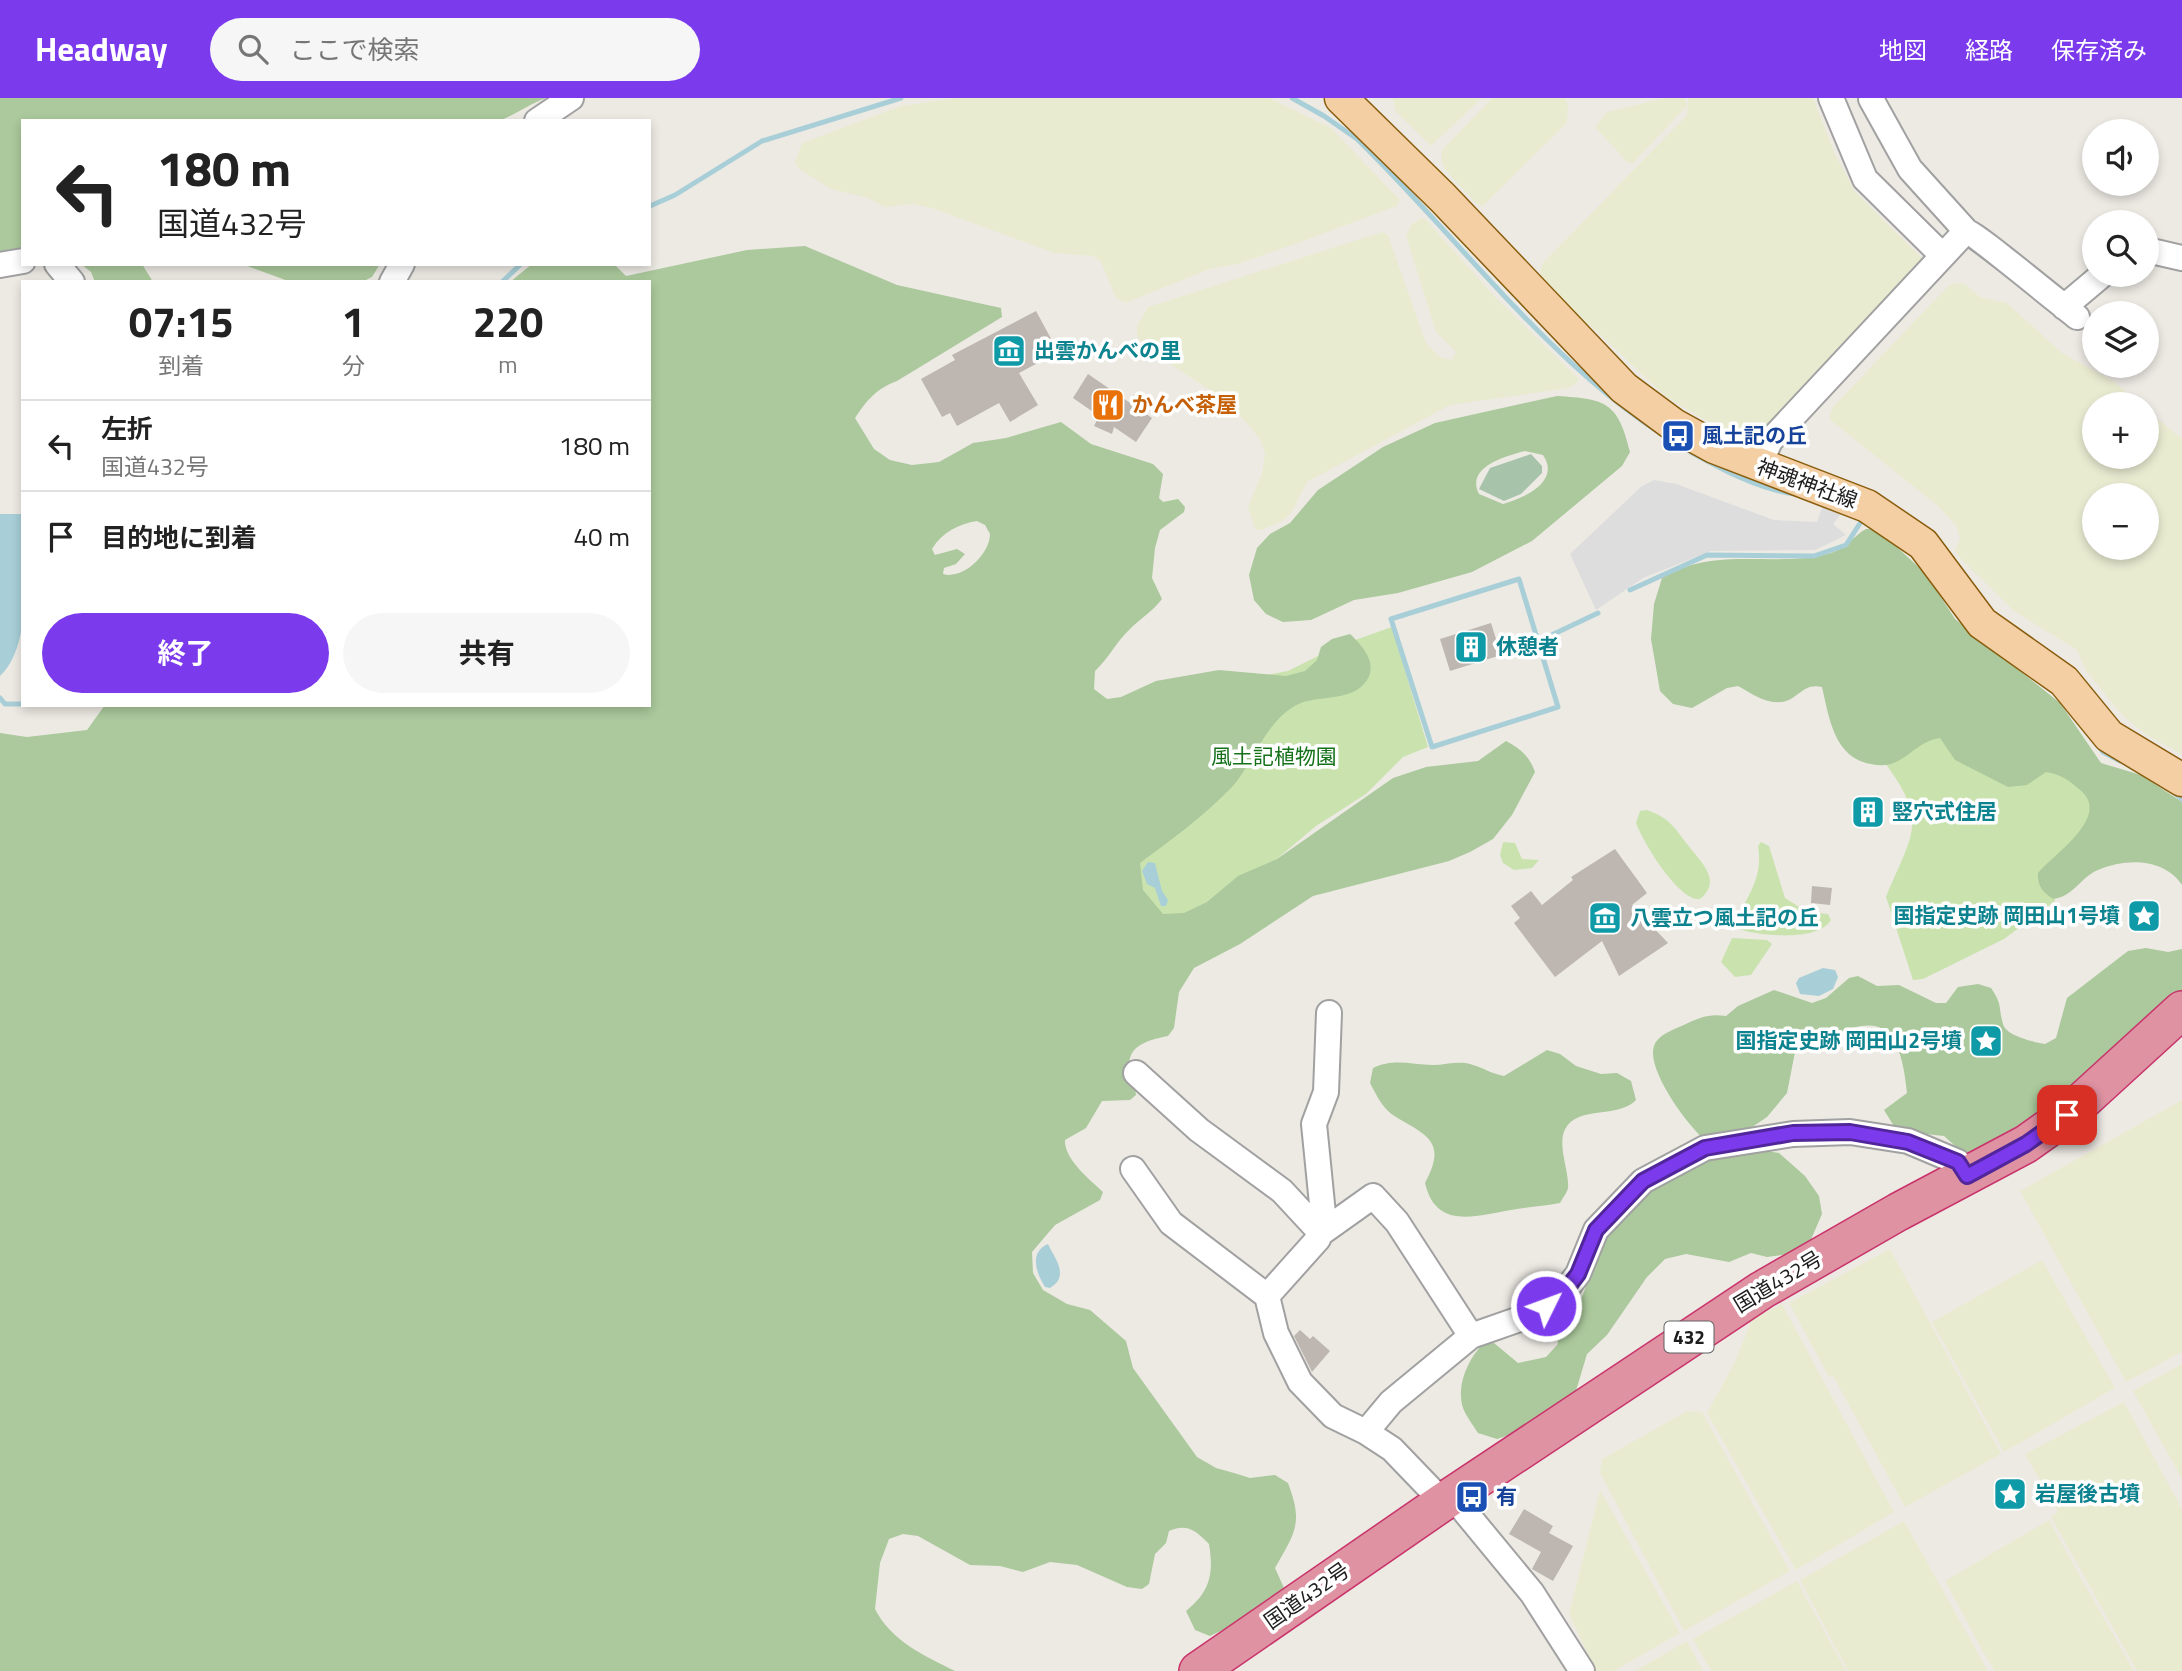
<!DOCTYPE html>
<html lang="ja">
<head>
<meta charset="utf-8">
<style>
	:root { --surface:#fff; --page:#f6f6f6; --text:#222; --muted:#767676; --line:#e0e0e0; --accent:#7c3aed }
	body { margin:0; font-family:"Titillium Web","Noto Sans JP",sans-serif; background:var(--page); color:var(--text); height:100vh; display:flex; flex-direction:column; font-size:26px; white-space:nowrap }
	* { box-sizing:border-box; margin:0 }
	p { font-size:23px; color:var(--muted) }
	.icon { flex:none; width:38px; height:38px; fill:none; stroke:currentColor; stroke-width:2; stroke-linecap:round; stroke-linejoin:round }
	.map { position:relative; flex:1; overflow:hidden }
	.panel { position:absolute; left:21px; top:182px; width:630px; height:427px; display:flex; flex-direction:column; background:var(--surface); border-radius:0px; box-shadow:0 4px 10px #0003 }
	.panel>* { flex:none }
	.banner { position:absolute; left:21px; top:21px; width:630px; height:147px; border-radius:0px; box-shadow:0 4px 10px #0003; background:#fff; color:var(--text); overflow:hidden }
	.fabs { position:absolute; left:2082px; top:21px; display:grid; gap:14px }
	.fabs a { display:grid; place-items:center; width:77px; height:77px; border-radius:50%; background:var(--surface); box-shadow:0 4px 10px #0003; font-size:35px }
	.pin { position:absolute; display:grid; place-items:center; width:60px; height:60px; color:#fff; margin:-30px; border-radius:14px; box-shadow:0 4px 10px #0006 }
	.me { position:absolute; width:77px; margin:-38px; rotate:48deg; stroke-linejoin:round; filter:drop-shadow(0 0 5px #0008) }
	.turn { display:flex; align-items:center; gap:24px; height:147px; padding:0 21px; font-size:32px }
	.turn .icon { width:91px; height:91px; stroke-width:2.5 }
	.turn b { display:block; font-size:49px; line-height:60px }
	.eta { display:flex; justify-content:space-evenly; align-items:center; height:119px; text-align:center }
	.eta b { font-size:42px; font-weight:700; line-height:49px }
	.primary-button { display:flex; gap:14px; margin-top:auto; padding:14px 21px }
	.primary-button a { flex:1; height:80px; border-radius:42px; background:var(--accent); color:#fff; font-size:28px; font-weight:700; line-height:80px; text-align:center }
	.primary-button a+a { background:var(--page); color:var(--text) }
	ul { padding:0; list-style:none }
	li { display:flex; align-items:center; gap:21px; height:91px; padding:0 21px; border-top:2px solid var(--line) }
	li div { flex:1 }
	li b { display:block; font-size:26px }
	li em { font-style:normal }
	header { display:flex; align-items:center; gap:42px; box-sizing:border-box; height:98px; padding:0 35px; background:var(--accent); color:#fff }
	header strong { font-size:33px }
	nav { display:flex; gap:38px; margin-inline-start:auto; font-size:24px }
	.search { width:490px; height:63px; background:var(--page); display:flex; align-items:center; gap:18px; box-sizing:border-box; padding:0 24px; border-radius:38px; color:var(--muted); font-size:26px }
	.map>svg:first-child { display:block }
	.farmland { fill:#e9ebd1; fill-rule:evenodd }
	.grass { fill:#cae3ae }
	.forest { fill:#abc99c; fill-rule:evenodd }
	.cemetery { fill:#a7c4ab }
	.parking { fill:#ddd }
	.water { fill:#a8ced7 }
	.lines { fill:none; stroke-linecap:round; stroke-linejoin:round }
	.stream { stroke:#a8ced7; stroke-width:5 }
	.building { fill:#bdb6b1 }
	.minor-casing { stroke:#a1a1a1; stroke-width:28 }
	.major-casing { stroke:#895d0d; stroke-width:35 }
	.highway-casing { stroke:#c9336b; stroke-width:40 }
	.minor { stroke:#fff; stroke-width:24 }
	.major { stroke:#f3cfa3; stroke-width:32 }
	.highway { stroke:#de92a2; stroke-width:37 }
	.route-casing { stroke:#51269a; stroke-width:18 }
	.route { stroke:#7c3aed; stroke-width:12 }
	.labels { text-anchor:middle; stroke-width:7; stroke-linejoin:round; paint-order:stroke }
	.shield { fill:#fff; stroke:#616161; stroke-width:2 }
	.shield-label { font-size:19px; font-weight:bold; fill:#1d1d1d }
	.culture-label { font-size:21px; font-weight:bold; fill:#0d838f; stroke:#fff; text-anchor:start }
	.food-label { font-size:21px; font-weight:bold; fill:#c56008; stroke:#fff; text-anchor:start }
	.transit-label { font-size:21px; font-weight:bold; fill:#164399; stroke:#fff; text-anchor:start }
	.street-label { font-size:21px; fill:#1d1d1d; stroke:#fff }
	.park-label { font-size:21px; fill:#15711a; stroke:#fff }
</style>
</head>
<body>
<header>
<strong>Headway</strong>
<div class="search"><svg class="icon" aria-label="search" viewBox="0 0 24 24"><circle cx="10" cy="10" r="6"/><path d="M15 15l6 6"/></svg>ここで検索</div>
<nav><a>地図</a><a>経路</a><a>保存済み</a></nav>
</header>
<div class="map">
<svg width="2182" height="1573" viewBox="0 0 2182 1573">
	<rect width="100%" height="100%" fill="#edeae4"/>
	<path class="farmland" d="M957,0h312l62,30 69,72 -3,6 -88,33 -71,25 -28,5 -85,34 -9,-5 -15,-36 -8,-6 -39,-3 -122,-45 -19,-4 -29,3 -16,-9 -37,-9 -32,-20 -4,-7 7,-19 99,-37z
		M1393,0h89l-51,48 -36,-35z
		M1492,0h73l3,9 -1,16 -84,83 -6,-2 -31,-33 -5,-10 1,-11z
		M1665,0h19l3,8 -54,57h-5l-33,-36 12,-15z
		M1688,0h125l22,56 20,38 68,67 -122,136 -43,43 -15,4 -77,-45 -77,-73h-9l-41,-46 3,-14 145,-149z
		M1421,120l5,2 72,80 81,79 -2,4 -8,5 -119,17 -143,77 -16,31 -7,7 -22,10 -7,-1 -7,-22 14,-34 3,-19 -5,-15 -31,-36 -86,-57 -6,-11v-9l11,-19 234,-75 6,3 38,108 14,14 12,3 4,-8 -20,-20 -30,-96 5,-11z
		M1955,185l10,1 15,13 27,6 55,50 51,28 28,23h-46v53h52v-47l35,29v315l-34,-18 -25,-20 -37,-45 -9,-21 -63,-39 -54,-53 -5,-7 5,-12 -3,-12 -18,-20 -110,-88 3,-11 116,-122zM2095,397h52v53h-52z
		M2182,1002v252l-56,30 -106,-191z
		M1890,1151l111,205 -96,53 -72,-131 -4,1 -40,-74z
		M2042,1162l73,128 -111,64 -72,-130z
		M1782,1206l112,208 -98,58 -89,-157 28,-51 17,-43z
		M2182,1266v115l-49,-88z
		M2124,1304l58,107v162h-45l-86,-154 7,-5 -33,-58z
		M1687,1313l15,1 88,159 -106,60 -84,-158 2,-14z
		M1600,1392l80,143 -66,38h-18l-27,-57z
		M2049,1422l37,67 48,84h-139l-13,-21 -37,-69z
		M1904,1423l84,150h-140l-48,-91z
		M1797,1483l49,90h-135l-18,-32z
		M1687,1543l16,30h-68z"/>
	<path class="grass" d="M1392,529l36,120 -25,10 -37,37 -50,32 -120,101 -57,-15 -8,-127 102,-104 55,-10 50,-25z
		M1942,635l94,41 10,-3 16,2 24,18 6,11 -1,16 -37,78 1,5 -51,38 -81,40 -10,1 -27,-83c25,-62 44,-74 -1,-134l40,-28z
		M1647,712c25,9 28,19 44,39 13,16 30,33 9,50 -21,3 -57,-57 -64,-76l4,-12z
		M1503,744l12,1 7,16 17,1 -7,8 -18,2 -11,-7 -3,-8z
		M1761,744l8,4 16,52 22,14 21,2 3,6c-13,22 -71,16 -93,9 -2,-25 27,-42 20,-83z
		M1732,840l35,2 5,4 -21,31 -16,2 -14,-15z"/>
	<path class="forest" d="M0,0h546c-17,6 -29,16 -47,23h-476v126l-23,6z
		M805,148l92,39 104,23 1,9 -105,64c-21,8 -29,18 -42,37l19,31 16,11 22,5 27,-3 34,-19 33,-5 55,-16 30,22 62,20 10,10 -4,24 4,4 15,-3 7,8 -1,5 -24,18 -5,18 -3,30 10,21c-10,13 -21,19 -32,30 -14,13 -21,29 -35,42l-1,18 13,10 14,-2 35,-16 63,-11 67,6 19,-5 12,-11 4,-13 11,-8 18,-5c12,11 28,29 17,46 -15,24 -53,13 -74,27 -30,19 -39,56 -62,81 -27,28 -60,52 -91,75l3,27 20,24 21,-1 23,-11 31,-26 39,-17 116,-81 33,-11 52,-6 28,-20c14,7 24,16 29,31l-23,43 -19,24 -23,13 -21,9 -136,35 -73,48 -46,24 -15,24 -5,36 -6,8c-16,3 -42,9 -38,31 1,10 5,18 6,28l-6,5 -28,1 -16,27 -21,12c-1,19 24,39 38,52l-3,8 -45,25 -23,27 1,21 10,17 24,14 23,6 36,31 7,27 64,89 19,11 18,5 16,5 25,-3 13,8c15,40 8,48 -13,85l9,20 -40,32 -34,16 -15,-6 -9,-19c24,-19 28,-37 23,-67 -13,-13 -21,-21 -40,-13l-3,12 -11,11 -6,30 -7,5 -15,-2 -50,-22 -27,-3 -27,10 -23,-6 -30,-1 -52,-29 -15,-2 -14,5 -9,24 -5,46c16,32 50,47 80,62h-955v-938l27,4 60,-7 18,-25h544v-423h-139l22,-18h82l12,12 121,-26zM977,423l8,4 5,9c0,20 -27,46 -47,40l1,-6 12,-4 9,-10 -8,-5 -22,6 -3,-6c10,-17 27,-25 45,-28z
		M81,166h61l11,18h-58l-4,-10z
		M242,166h138l-8,13 -10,5h-71z
		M1557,298c49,3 61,6 73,56l-8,14 -90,75 -60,31 -74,21 -44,7 -43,20 -28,2 -17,-8 -12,-14 -5,-25 8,-27 13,-14 20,-11 28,-33 65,-43 52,-24zM1525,353l18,4c18,26 -18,43 -40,49l-24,-10c-14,-27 27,-38 46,-43z
		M1866,431h9l11,8 40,37 29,45 105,84 41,60 40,12 41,27v83c-18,-27 -56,-27 -84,-15 -19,8 -23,26 -45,29 -10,-7 -16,-13 -15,-26 17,-20 74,-57 42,-83 -11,-10 -20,-16 -34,-18l-19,13 -19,2 -53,-27 -15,-22c-19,3 -27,15 -42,23 -9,5 -18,5 -27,3 -37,-6 -42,-47 -49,-77 -19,-5 -24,13 -41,15 -16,2 -30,-9 -43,-16l-11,2 -35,20 -19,-4 -13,-13 -9,-52 3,-35 8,-26c53,-33 112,-9 169,-25 16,-5 21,-16 35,-24z
		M2146,850l22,4 14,-3v46l-100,98 -109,69 -29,-26 -47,-5 -13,-21 23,-17c-9,-96 -47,-70 -112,-41l-8,41 -20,24 -31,21 -31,2c-18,-15 -59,-71 -51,-94 3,-10 16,-15 25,-19 18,-8 28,-14 47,-11l12,-10 36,-16 38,13 14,-5 23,-20 9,-2 19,10 22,-1 37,18h10l12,-16 20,-3 13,4c12,18 7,18 12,36 3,12 31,18 42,20l11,-6 11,-40 61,-47z
		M1547,952l13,4 16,12 25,8 16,-1 14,8 5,19c-14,14 -38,10 -57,17 -31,13 -9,49 -11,71 -1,5 -6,11 -8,15 -16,3 -33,4 -49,7 -36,6 -75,20 -86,-27 22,-41 3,-47 -29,-66 -13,-7 -19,-21 -26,-34l3,-15c22,-10 38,-3 60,-3 13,0 28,-5 40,0 11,3 19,9 31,11z
		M1754,1051l25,4 26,23 14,20 3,18 -13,30 -19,10 -23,3 -16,-4 -22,9 -43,-8 -21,5 -18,18 -40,58 -20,19 -12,40 -60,39 -18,6 -19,-6c-5,-8 -12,-17 -15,-25 -7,-22 5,-49 20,-64l11,-1 24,20 28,-6 12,-13 -3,-19 11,-17 15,-8 24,-69 41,-40 54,-30z"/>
	<path class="cemetery" d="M1531,356l11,12v7l-21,21 -17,7 -25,-12 11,-21z"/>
	<path class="parking" d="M1654,382l22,4 98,36 43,2 9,-25 20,10 -13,17 13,11 -31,15 -104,1 -68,27 -47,32 -26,-56 72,-68z"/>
	<path class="water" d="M0,416h23c0,45 12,130 -23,162z
		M1148,764l7,1 7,28 6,9 -2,6h-5l-6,-18 -8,-4 -5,-13z
		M1823,870l12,2 3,7 -5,12 -14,7 -19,-2 -4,-11 3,-5z
		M1048,1146c7,15 22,32 2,44l-5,-1c-9,-14 -16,-35 3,-43z"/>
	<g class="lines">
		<path class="stream" d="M1292,0l32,18 33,23c114,111 210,251 354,324 26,14 54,27 84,31
			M650,108l25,-11 87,-54 139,-43
			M502,184l19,-18
			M1519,481l39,128 -126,40 -41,-128z
			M1630,492l77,-35 107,1 32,-11 18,-28
			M1539,543l59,-28
			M0,600l5,6h18
			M2097,646l6,8 17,9
			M2171,692l11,9"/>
	</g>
	<path class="building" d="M1036,213l19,35 -10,5 4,6 -30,16 19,32 -28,17 -11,-19 -42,23 -7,-13 -8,4 -21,-38 34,-19 -3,-5z
		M1088,276l64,44 -16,24 -22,-15 -2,7 -18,-8 5,-10 -26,-18z
		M1491,525l10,32 -51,16 -10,-32z
		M1871,703l9,12 -15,11 -9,-13z
		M1615,751l32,44 -15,12 36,38 -49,33 -17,-35 -47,36 -41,-54 6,-5 -9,-12 20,-15 11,14 31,-25 -2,-3z
		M1812,788l20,2 -2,17 -19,-2z
		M1300,1232l10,9 3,-3 17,15 -18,21 -18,-36z
		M1524,1411l29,17 -4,7 24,13 -20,35 -21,-12 9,-17 -32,-18z"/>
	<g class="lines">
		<defs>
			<path id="minor" d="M1831,0l34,81 76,75
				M1871,1l39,70 56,62
				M537,23l34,-23
				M2147,152l35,8
				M57,166l15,18
				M0,167l23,-4
				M392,184l10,-18
				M2064,209l38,-32
				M1759,368l11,-25 196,-210c7,1 97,75 111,86
				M1136,975l63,57 83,61 39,42 52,-37 24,26 74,114
				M1133,1071l38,54 96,73 9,37 24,49 33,34 33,16 26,17 51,53
				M1267,1198l51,-57 6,-15 -10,-100 12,-32 3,-79
				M1366,1334l25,-30 80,-66 60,-21 30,-19 17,-22 18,-44 47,-49 62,-33 88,-14 57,-2 58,9 50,21 9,14
				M1452,1398l80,97 50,78"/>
			<path id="major" d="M1341,0l102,100 181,190 50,37 40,22 153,59 56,38 59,79 82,58 45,55 73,44"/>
			<path id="highway" d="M1198,1573l245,-169 319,-212 136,-78 128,-68 41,-29 115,-105"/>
		</defs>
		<use href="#minor" class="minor-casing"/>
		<use href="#major" class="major-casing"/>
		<use href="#highway" class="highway-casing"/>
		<use href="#minor" class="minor"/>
		<use href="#major" class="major"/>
		<use href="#highway" class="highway"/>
	</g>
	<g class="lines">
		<defs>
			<path id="route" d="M1546,1208l15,-10 17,-22 18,-44 47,-49 62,-33 88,-15 57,-1 58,10 50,20 9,14 59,-32 41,-29"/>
		</defs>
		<use href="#route" class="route-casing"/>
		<use href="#route" class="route"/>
	</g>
	<defs>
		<symbol id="museum-square" viewBox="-11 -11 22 22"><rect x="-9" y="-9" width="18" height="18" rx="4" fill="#0f9aa8" stroke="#fff"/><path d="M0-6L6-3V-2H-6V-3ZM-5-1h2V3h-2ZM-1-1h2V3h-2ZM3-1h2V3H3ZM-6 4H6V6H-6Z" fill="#fff"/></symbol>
		<symbol id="restaurant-square" viewBox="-11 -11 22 22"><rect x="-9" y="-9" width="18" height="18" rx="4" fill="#e8710a" stroke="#fff"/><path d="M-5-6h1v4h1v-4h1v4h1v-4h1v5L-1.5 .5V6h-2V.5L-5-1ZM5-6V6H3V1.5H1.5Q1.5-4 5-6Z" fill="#fff"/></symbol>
		<symbol id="bus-square" viewBox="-11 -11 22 22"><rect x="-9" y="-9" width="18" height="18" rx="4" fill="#1a4fb4" stroke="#fff"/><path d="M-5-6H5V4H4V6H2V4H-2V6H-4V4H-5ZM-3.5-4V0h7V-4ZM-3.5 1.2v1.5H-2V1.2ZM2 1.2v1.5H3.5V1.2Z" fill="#fff"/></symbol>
		<symbol id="building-square" viewBox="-11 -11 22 22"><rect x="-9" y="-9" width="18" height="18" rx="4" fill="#0f9aa8" stroke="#fff"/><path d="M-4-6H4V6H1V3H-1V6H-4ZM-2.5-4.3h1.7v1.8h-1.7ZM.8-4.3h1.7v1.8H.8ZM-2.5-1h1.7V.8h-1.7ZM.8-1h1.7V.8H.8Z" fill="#fff"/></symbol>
		<symbol id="sight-square" viewBox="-11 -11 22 22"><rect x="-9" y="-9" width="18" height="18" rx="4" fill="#0f9aa8" stroke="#fff"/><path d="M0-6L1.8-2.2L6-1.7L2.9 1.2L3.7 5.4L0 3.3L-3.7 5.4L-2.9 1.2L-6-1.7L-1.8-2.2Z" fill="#fff"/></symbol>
	</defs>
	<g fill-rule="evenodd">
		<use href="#museum-square" x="990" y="234" width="38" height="38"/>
		<use href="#restaurant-square" x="1089" y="288" width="38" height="38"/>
		<use href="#bus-square" x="1659" y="319" width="38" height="38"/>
		<use href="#building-square" x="1452" y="530" width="38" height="38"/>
		<use href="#building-square" x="1849" y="695" width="38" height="38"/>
		<use href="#sight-square" x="2125" y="799" width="38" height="38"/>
		<use href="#museum-square" x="1586" y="801" width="38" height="38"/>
		<use href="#sight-square" x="1967" y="924" width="38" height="38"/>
		<use href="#sight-square" x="1991" y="1377" width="38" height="38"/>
		<use href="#bus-square" x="1453" y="1380" width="38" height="38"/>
	</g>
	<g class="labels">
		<rect class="shield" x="1664.5" y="1223.5" width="49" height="31" rx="5"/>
		<g class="shield-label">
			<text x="1689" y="1246">432</text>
		</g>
		<g class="culture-label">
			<text x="1034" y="260">出雲かんべの里</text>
			<text x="1496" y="556">休憩者</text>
			<text x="1892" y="721">竪穴式住居</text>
			<text x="2120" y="825" text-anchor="end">国指定史跡 岡田山1号墳</text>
			<text x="1630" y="827">八雲立つ風土記の丘</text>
			<text x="1962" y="950" text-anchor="end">国指定史跡 岡田山2号墳</text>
			<text x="2035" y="1403">岩屋後古墳</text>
		</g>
		<g class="food-label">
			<text x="1132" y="314">かんべ茶屋</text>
		</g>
		<g class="transit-label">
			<text x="1702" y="345">風土記の丘</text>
			<text x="1496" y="1406">有</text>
		</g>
		<g class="street-label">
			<text transform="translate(1807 386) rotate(20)" y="7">神魂神社線</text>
			<text transform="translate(1778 1184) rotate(-31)" y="7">国道432号</text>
			<text transform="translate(1307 1498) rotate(-35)" y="7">国道432号</text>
		</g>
		<g class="park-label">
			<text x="1274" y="666">風土記植物園</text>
		</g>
	</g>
</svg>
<div class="fabs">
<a><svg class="icon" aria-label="sound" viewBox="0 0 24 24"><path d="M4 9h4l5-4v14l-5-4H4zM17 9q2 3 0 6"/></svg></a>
<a><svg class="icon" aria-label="search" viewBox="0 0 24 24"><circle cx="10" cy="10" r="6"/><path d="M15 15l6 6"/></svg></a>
<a><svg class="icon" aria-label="layers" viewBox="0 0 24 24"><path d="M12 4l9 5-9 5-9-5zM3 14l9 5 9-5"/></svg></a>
<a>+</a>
<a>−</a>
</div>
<div class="pin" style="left:2067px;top:1017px;background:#d93025"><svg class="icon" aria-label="arrive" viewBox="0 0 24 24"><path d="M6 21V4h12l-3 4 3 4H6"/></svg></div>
<svg class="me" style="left:1546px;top:1208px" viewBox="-20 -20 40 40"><circle r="17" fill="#7c3aed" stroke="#fff" stroke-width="3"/><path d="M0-11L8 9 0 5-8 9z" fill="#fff"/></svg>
<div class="banner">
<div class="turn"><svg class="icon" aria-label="left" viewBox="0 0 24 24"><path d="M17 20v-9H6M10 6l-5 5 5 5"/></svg><div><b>180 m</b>国道432号</div></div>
</div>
<section class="panel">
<div class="eta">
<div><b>07:15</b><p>到着</p></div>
<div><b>1</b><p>分</p></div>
<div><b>220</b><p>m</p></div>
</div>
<ul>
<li><svg class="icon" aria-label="left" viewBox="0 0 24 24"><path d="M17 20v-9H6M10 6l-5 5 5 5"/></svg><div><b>左折</b><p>国道432号</p></div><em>180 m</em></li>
<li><svg class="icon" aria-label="arrive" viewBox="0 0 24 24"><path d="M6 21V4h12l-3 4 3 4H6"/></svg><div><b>目的地に到着</b></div><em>40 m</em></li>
</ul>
<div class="primary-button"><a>終了</a><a>共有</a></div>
</section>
</div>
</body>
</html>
